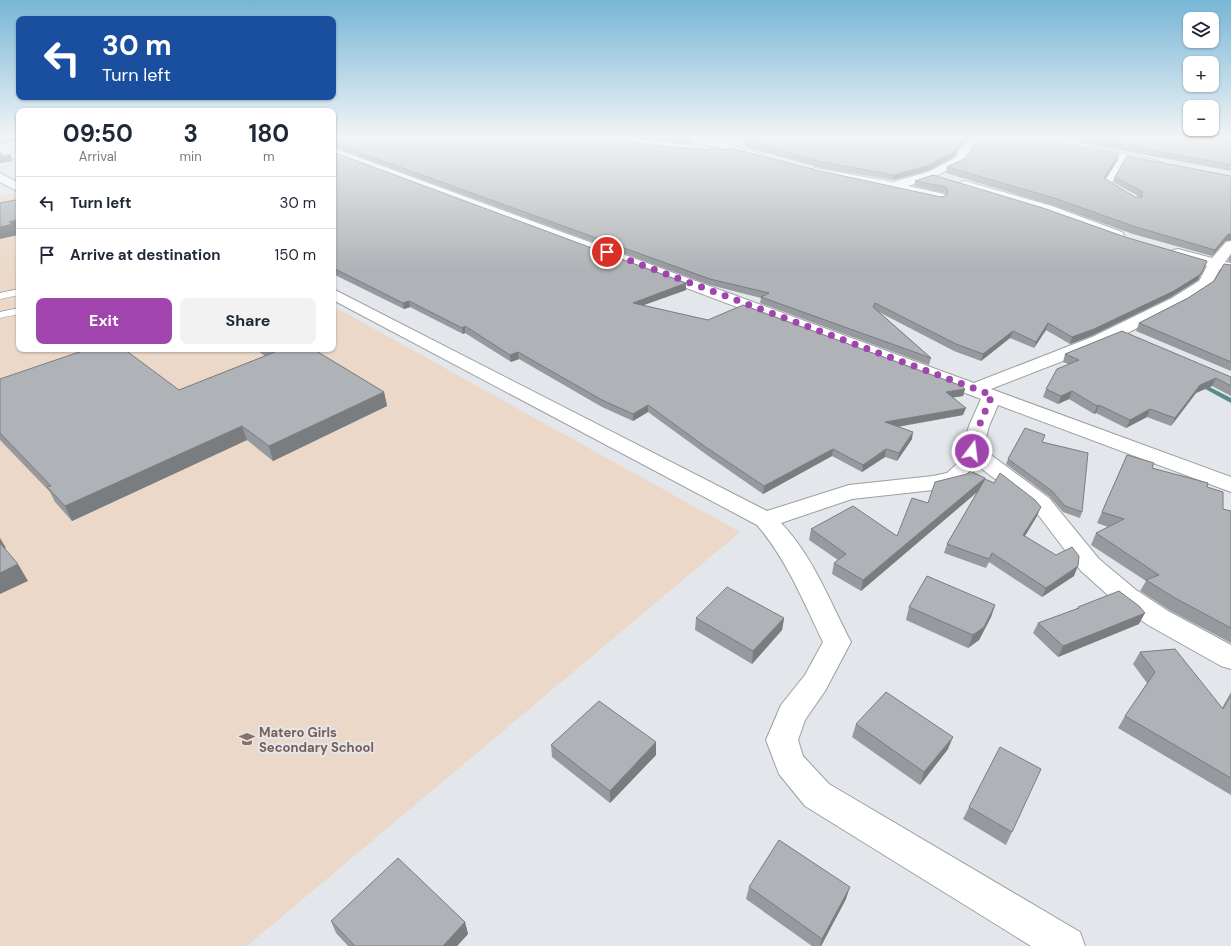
<!DOCTYPE html>
<html lang="en">
<head>
<meta charset="utf-8">
<style>
	:root { --surface:#fff; --page:#f2f2f3; --text:#1f2937; --muted:#747a83; --line:#e0e1e3; --accent:#a144ae }
	body { margin:0; font-family:"DM Sans",sans-serif; background:var(--page); color:var(--text); height:100vh; display:flex; flex-direction:column; font-size:15px; white-space:nowrap }
	* { box-sizing:border-box; margin:0 }
	p { font-size:13px; color:var(--muted) }
	.icon { flex:none; width:22px; height:22px; fill:none; stroke:currentColor; stroke-width:2; stroke-linecap:round; stroke-linejoin:round }
	.map { position:relative; flex:1; overflow:hidden }
	.details { position:absolute; left:16px; top:108px; width:320px; height:244px; display:flex; flex-direction:column; background:var(--surface); border-radius:8px; box-shadow:0 1px 3px #0004 }
	.details>* { flex:none }
	.banner { position:absolute; left:16px; top:16px; width:320px; height:84px; border-radius:8px; box-shadow:0 1px 3px #0004; background:#1a4fa0; color:#fff; overflow:hidden }
	.tools { position:absolute; left:1183px; top:12px; display:grid; gap:8px }
	.tools a { display:grid; place-items:center; width:36px; height:36px; border-radius:8px; background:var(--surface); box-shadow:0 1px 3px #0004; font-size:20px }
	.pin { position:absolute; display:grid; place-items:center; width:34px; height:34px; color:#fff; margin:-17px; border:2px solid #fff; border-radius:50%; box-shadow:0 1px 4px #0007 }
	.me { position:absolute; width:44px; margin:-22px; rotate:15deg; stroke-linejoin:round; filter:drop-shadow(0 0 3px #0008) }
	.turn { display:flex; align-items:center; gap:14px; height:84px; padding:0 20px; font-size:18px }
	.turn .icon { width:52px; height:52px; stroke-width:2.5 }
	.turn b { display:block; font-size:28px; line-height:34px }
	.eta { display:flex; justify-content:space-evenly; align-items:center; height:68px; text-align:center }
	.eta b { font-size:24px; font-weight:700; line-height:28px }
	.action { display:flex; gap:8px; margin-top:auto; padding:8px 20px }
	.action a { flex:1; height:46px; border-radius:8px; background:var(--accent); color:#fff; font-size:16px; font-weight:700; line-height:46px; text-align:center }
	.action a+a { background:var(--page); color:var(--text) }
	ul { padding:0; list-style:none }
	li { display:flex; align-items:center; gap:12px; height:52px; padding:0 20px; border-top:1px solid var(--line) }
	li div { flex:1 }
	li b { display:block; font-size:15px }
	li em { font-style:normal }
	.map>svg:first-child { display:block }
	.education { fill:#ebd8c8 }
	.lines { fill:none; stroke-linecap:round; stroke-linejoin:round }
	.stream { fill:#578c8c; fill-rule:evenodd }
	.lane-casing { stroke:#9c9fa2; stroke-width:1 }
	.street-casing { stroke:#9c9fa2; stroke-width:2 }
	.lane { fill:#fff; fill-rule:evenodd }
	.street { fill:#fff; fill-rule:evenodd }
	.wall { fill:#96999d }
	.shaded-wall { fill:#7a7d7f }
	.building { fill:#afb2b6; stroke:#7a7d7f }
	.route { stroke:#a144ae; stroke-width:7; stroke-dasharray:0 12.6 }
	.labels { text-anchor:middle; stroke-width:4; stroke-linejoin:round; paint-order:stroke }
	.near-education-label { font-size:13px; font-weight:bold; fill:#785e54; stroke:#e3e6ea; text-anchor:start }
</style>
</head>
<body>
<div class="map">
<svg width="1231" height="946" viewBox="0 0 1231 946">
	<rect width="100%" height="100%" fill="#e3e6ea"/>
	<path class="education" d="M19,192v157h314v-43l407,226 -493,414h-247v-750z"/>
	<g class="lines">
		<path class="stream" d="M1198,381l33,17v5l-35,-19 -1,-1z"/>
		<defs>
			<path id="lane" d="M19,153v4l-19,4v-4z
				M1121,156l5,1 -15,26 11,7v4h-3l-16,-10z
				M19,289v6l-19,4v-6z
				M19,308v6l-19,4v-6z"/>
			<path id="street" d="M597,136c31,0 62,6 93,9l5,3 -5,3 -39,-3 -49,-9z
				M683,136h17l62,18 1,2 -5,3 -74,-21z
				M975,136h12l-17,15 -6,11 -28,14 -28,10 36,8 2,3 -2,3 -4,1 -46,-11 -79,-16 -6,-3 6,-3 78,14 35,-10 27,-14 6,-11z
				M1089,147l66,13 6,3 -6,3 -70,-14 -1,-2 1,-2z
				M333,148l641,235 118,-46 80,-39 27,-17 8,-15 -34,-10 -2,-3 2,-3 5,-1 34,9 14,-16 5,-1v13l-6,8 6,1v9l-11,-3 -10,18 -26,17 -80,41 -113,44 240,88v15l-233,-87 -9,21 -6,23 66,49 50,61 37,31 32,21 63,34v24l-10,-3 -73,-41 -30,-21 -37,-33 -48,-63 -55,-42 -15,17 -30,7 -81,9 -71,24c32,33 49,79 70,119l-26,49 -20,29 -7,20 5,16 26,28 251,148 5,14h-54l-226,-140 -26,-32 -13,-34 15,-35 24,-30 18,-33c-20,-41 -36,-82 -66,-117l-424,-225v-11l434,222 82,-26 84,-9 14,-3 12,-11 10,-36 12,-27 -648,-244z
				M0,173l19,10v9l-19,-10z
				M965,181l87,25 70,26 2,3 -2,3h-10l-70,-26 -81,-24 -2,-3 2,-3z"/>
		</defs>
		<use href="#lane" class="lane-casing"/>
		<use href="#street" class="street-casing"/>
		<use href="#lane" class="lane"/>
		<use href="#street" class="street"/>
	</g>
	<path class="wall" d="M333,136l318,9 57,5h16l217,47 5,-1v-1l-2,-2 -30,-7 1,-5 18,-6 192,62 82,24 -9,19 -27,17 -80,39 -21,8 -24,-14 -12,18 -24,-10 -29,23 -27,-10 -75,-39 52,46 -2,7 -169,-62 1,-5 -51,-13 -377,-138z
		M629,136h53l9,3v5l-40,-3z
		M1046,136h160l25,4v31z
		M746,141l214,5 -6,11 -27,14 -34,9 -72,-12 -76,-21z
		M333,152l353,138 -43,15 322,84 -2,7 -10,1 10,18 -65,12 14,12 -15,22 -12,-4 -23,15 -30,-16 -69,38 -56,-39 -59,-43 -15,9 -31,-14 -83,-48 -8,3 -46,-29 -2,1 -53,-27 -6,2 -71,-35z
		M1119,154l-2,6 -12,19 30,18h5l-27,-15 2,-5 116,-1v64l-6,1 -13,15 -79,-22 -81,-29 -106,-32 1,-6 19,-9z
		M1231,254v8l-3,-1z
		M1231,265v106l-95,-40 3,-8 49,-25 26,-17z
		M255,349h58l71,43 3,14 -114,55 -26,-21 -175,81 -17,-19 -5,-10 -50,-52v-61l179,11 86,-34z
		M1065,354l166,23v19l-19,-10 -16,7 -25,33 -24,-9 -21,11 -30,-15 -2,1 -25,-15 -11,5 -15,-7 3,-8 22,-25 -5,-2z
		M1042,442l40,70 -2,6 -17,-6 -13,-15 -44,-33 2,-5z
		M1127,455l25,13 55,19 16,22 8,2v132l-62,-33 -29,-19 6,-10 -55,-36 5,-12 12,-6 -11,-4z
		M985,480l52,36 -12,20 49,40 -32,21 -53,-35 -3,6 -42,-15 3,-9 31,-53 -117,100 -29,-17 2,-11 4,-3 -29,-20 2,-11 86,7 31,-33z
		M995,605l-4,12 -12,23 -11,8 -62,-28 3,-13z
		M1078,607l61,17 -81,33 -25,-24 5,-10 39,-14z
		M696,618h88l-2,12 -30,34 -57,-34z
		M1140,652l82,56 9,-16v103l-113,-67 7,-12 22,-33 -14,-19z
		M856,724l92,25 -28,36 -68,-48z
		M551,745l105,10 -46,48 -58,-46z
		M969,807l43,25 -6,13 -43,-26z
		M749,887l97,12 -25,47h-9l-66,-47z
		M331,921l134,1 3,12 -11,12h-109l-12,-13z"/>
	<path class="shaded-wall" d="M7,136h12v4l-19,4v-6z
		M967,136h5l-12,10 -6,11 -27,14 -34,9 1,-5 67,-35z
		M0,150l2,5 -2,1z
		M1119,154l-2,6 -15,24 2,-6z
		M11,155l2,6 -13,2v-6z
		M19,219v12l-3,1 2,3 -18,4v-12l9,-5z
		M1228,234h3v6l-6,1 -13,15 3,-6z
		M1207,261l-9,19 -27,17 -80,39 -21,8 2,-7z
		M686,283v7l-53,19v-6z
		M409,301l1,6 -6,2 -1,-6z
		M1048,323l-2,7 -12,18 2,-6z
		M465,326v7l-2,1 -1,-6z
		M1013,331l-3,7 -29,23 2,-7z
		M518,352l1,7 -8,3 -1,-7z
		M1216,378l-4,8 -16,7 -25,33 4,-8 25,-33z
		M965,389l-2,7 -19,3 2,-7z
		M1072,391l-3,8 -11,5 3,-8z
		M384,392l3,14 -114,55 -4,-15z
		M648,405v7l-15,9v-7z
		M1099,405l-3,8 -2,1 3,-8z
		M966,408l-3,7 -80,14 2,-7z
		M1150,409l-3,8 -21,11 4,-8z
		M242,426l5,14 -175,81 -7,-15z
		M913,432l-1,7 -15,22 2,-8z
		M833,449l-1,7 -69,38 1,-8z
		M886,449l-1,8 -23,15 1,-7z
		M985,478l-3,10 -121,103 2,-11z
		M1041,507l-4,9 -17,28 3,-9z
		M0,538l6,10 -5,2 -1,-2z
		M18,564l10,17 -28,13v-21z
		M1078,566l-4,10 -32,21 4,-9z
		M995,605l-4,12 -12,23 -11,8 5,-13z
		M1145,613l-6,11 -81,33 5,-11z
		M784,618l-2,12 -30,34 1,-13z
		M953,737l-5,12 -28,36 4,-13z
		M656,742v13l-46,48v-12z
		M850,887l-4,12 -25,47h-1l2,-7z
		M465,922l3,12 -11,12h-14z"/>
	<path class="building" d="M0,136h7l-7,2z
		M333,136h270l48,9 57,5 6,-3 10,3 7,-2 89,23 121,26 5,-1 2,-5 -2,-4 -31,-6 18,-6 110,33 82,29 82,24 -6,13 -27,17 -80,38 -22,8 -24,-14 -12,19 -23,-11 -30,23 -27,-10 -81,-41 -2,4 58,51 -170,-61 8,-4 -59,-14 -377,-136z
		M654,136h28l9,3z
		M759,136h208l-6,4 -6,11 -26,14 -35,10 -72,-13 -76,-21z
		M984,136h43l92,18 -15,24 31,19h7v-6l-27,-14 12,-21 104,20v58h-3l-13,16 -79,-23 -82,-29 -107,-31 19,-9 7,-12z
		M1076,136h130l25,4v25z
		M333,152l353,131 -53,20 75,17 35,-15 219,81 3,3 -19,3 20,16 -81,14 28,10 -14,21 -13,-4 -23,16 -30,-16 -69,37 -57,-38 -59,-43 -15,9 -31,-14 -84,-48 -8,3 -45,-29 -3,2 -53,-27 -6,2 -70,-35z
		M11,155l-11,2v-1z
		M15,200l4,2v17l-10,3 4,2 -13,3v-24z
		M1224,264l7,1v97l-92,-39 49,-25 26,-17z
		M1122,331l109,46v9l-15,-8 -16,7 -25,33 -25,-9 -20,11 -31,-15 -2,1 -25,-15 -11,5 -15,-7 11,-20 22,-9 -14,-6z
		M88,349h36l55,41 96,-38 -5,-3h43l71,43 -115,54 -27,-20 -177,80 -18,-19 4,-1 -51,-53v-54z
		M1025,428l20,7 -3,7 46,11 -6,59 -17,-6 -13,-15 -44,-32z
		M1127,455l27,8 -2,5 56,15 -1,4 16,5v17l8,2v117l-56,-30 -29,-18 13,-5 -63,-42 28,-14 -22,-7z
		M970,471l15,7 -122,102 -29,-17 12,-9 -35,-25 42,-23 44,30 15,-38 16,5 7,-21 32,-8z
		M1000,473l35,27 6,7 -18,28 33,20 16,-8 7,9 -1,10 -32,22 -54,-35 -3,6 -42,-15 38,-65 9,4z
		M0,543l18,21 -18,9z
		M927,576l68,29 -11,22 -11,8 -64,-28z
		M727,587l57,31 -31,33 -57,-33z
		M1119,591l20,15 6,7 -82,33 -25,-23 41,-15 -1,-1z
		M1175,649l48,60 8,-14v83l-106,-62 30,-44 -15,-20z
		M886,692l67,45 -29,35 -68,-48z
		M599,701l57,41 -46,49 -59,-46z
		M1000,747l41,22 -29,63 -43,-25z
		M779,840l71,47 -28,52 -73,-52z
		M398,858l67,64 -22,24h-88l-24,-25z"/>
	<linearGradient id="sky" x2="0" y2="1"><stop stop-color="#77b6d6"/><stop offset="0.51" stop-color="#f2f4f6"/><stop offset="1" stop-color="#f2f4f6" stop-opacity="0"/></linearGradient>
	<rect width="1231" height="269" fill="url(#sky)"/>
	<g class="lines">
		<path class="route" d="M607,252l385,143 -13,31 -7,25"/>
	</g>
	<defs>
		<symbol id="school-bare" viewBox="-9 -9 18 18"><path d="M0-5L7-2L0 1L-7-2ZM-4 1L0 2.5L4 1V4Q0 6-4 4Z" fill="#8d6e63" stroke="#e3e6ea" stroke-width="2.5" paint-order="stroke"/></symbol>
	</defs>
	<g fill-rule="evenodd">
		<use href="#school-bare" x="236" y="728" width="22" height="22"/>
	</g>
	<g class="labels">
		<g class="near-education-label">
			<text x="259" y="737">Matero Girls<tspan x="259" dy="15">Secondary School</tspan></text>
		</g>
	</g>
</svg>
<div class="tools">
<a><svg class="icon" aria-label="layers" viewBox="0 0 24 24"><path d="M12 4l9 5-9 5-9-5zM3 14l9 5 9-5"/></svg></a>
<a>+</a>
<a>−</a>
</div>
<div class="pin" style="left:607px;top:252px;background:#d93025"><svg class="icon" aria-label="arrive" viewBox="0 0 24 24"><path d="M6 21V4h12l-3 4 3 4H6"/></svg></div>
<svg class="me" style="left:972px;top:451px" viewBox="-20 -20 40 40"><circle r="17" fill="#a144ae" stroke="#fff" stroke-width="3"/><path d="M0-11L8 9 0 5-8 9z" fill="#fff"/></svg>
<div class="banner">
<div class="turn"><svg class="icon" aria-label="left" viewBox="0 0 24 24"><path d="M17 20v-9H6M10 6l-5 5 5 5"/></svg><div><b>30 m</b>Turn left</div></div>
</div>
<section class="details">
<div class="eta">
<div><b>09:50</b><p>Arrival</p></div>
<div><b>3</b><p>min</p></div>
<div><b>180</b><p>m</p></div>
</div>
<ul>
<li><svg class="icon" aria-label="left" viewBox="0 0 24 24"><path d="M17 20v-9H6M10 6l-5 5 5 5"/></svg><div><b>Turn left</b></div><em>30 m</em></li>
<li><svg class="icon" aria-label="arrive" viewBox="0 0 24 24"><path d="M6 21V4h12l-3 4 3 4H6"/></svg><div><b>Arrive at destination</b></div><em>150 m</em></li>
</ul>
<div class="action"><a>Exit</a><a>Share</a></div>
</section>
</div>
</body>
</html>
